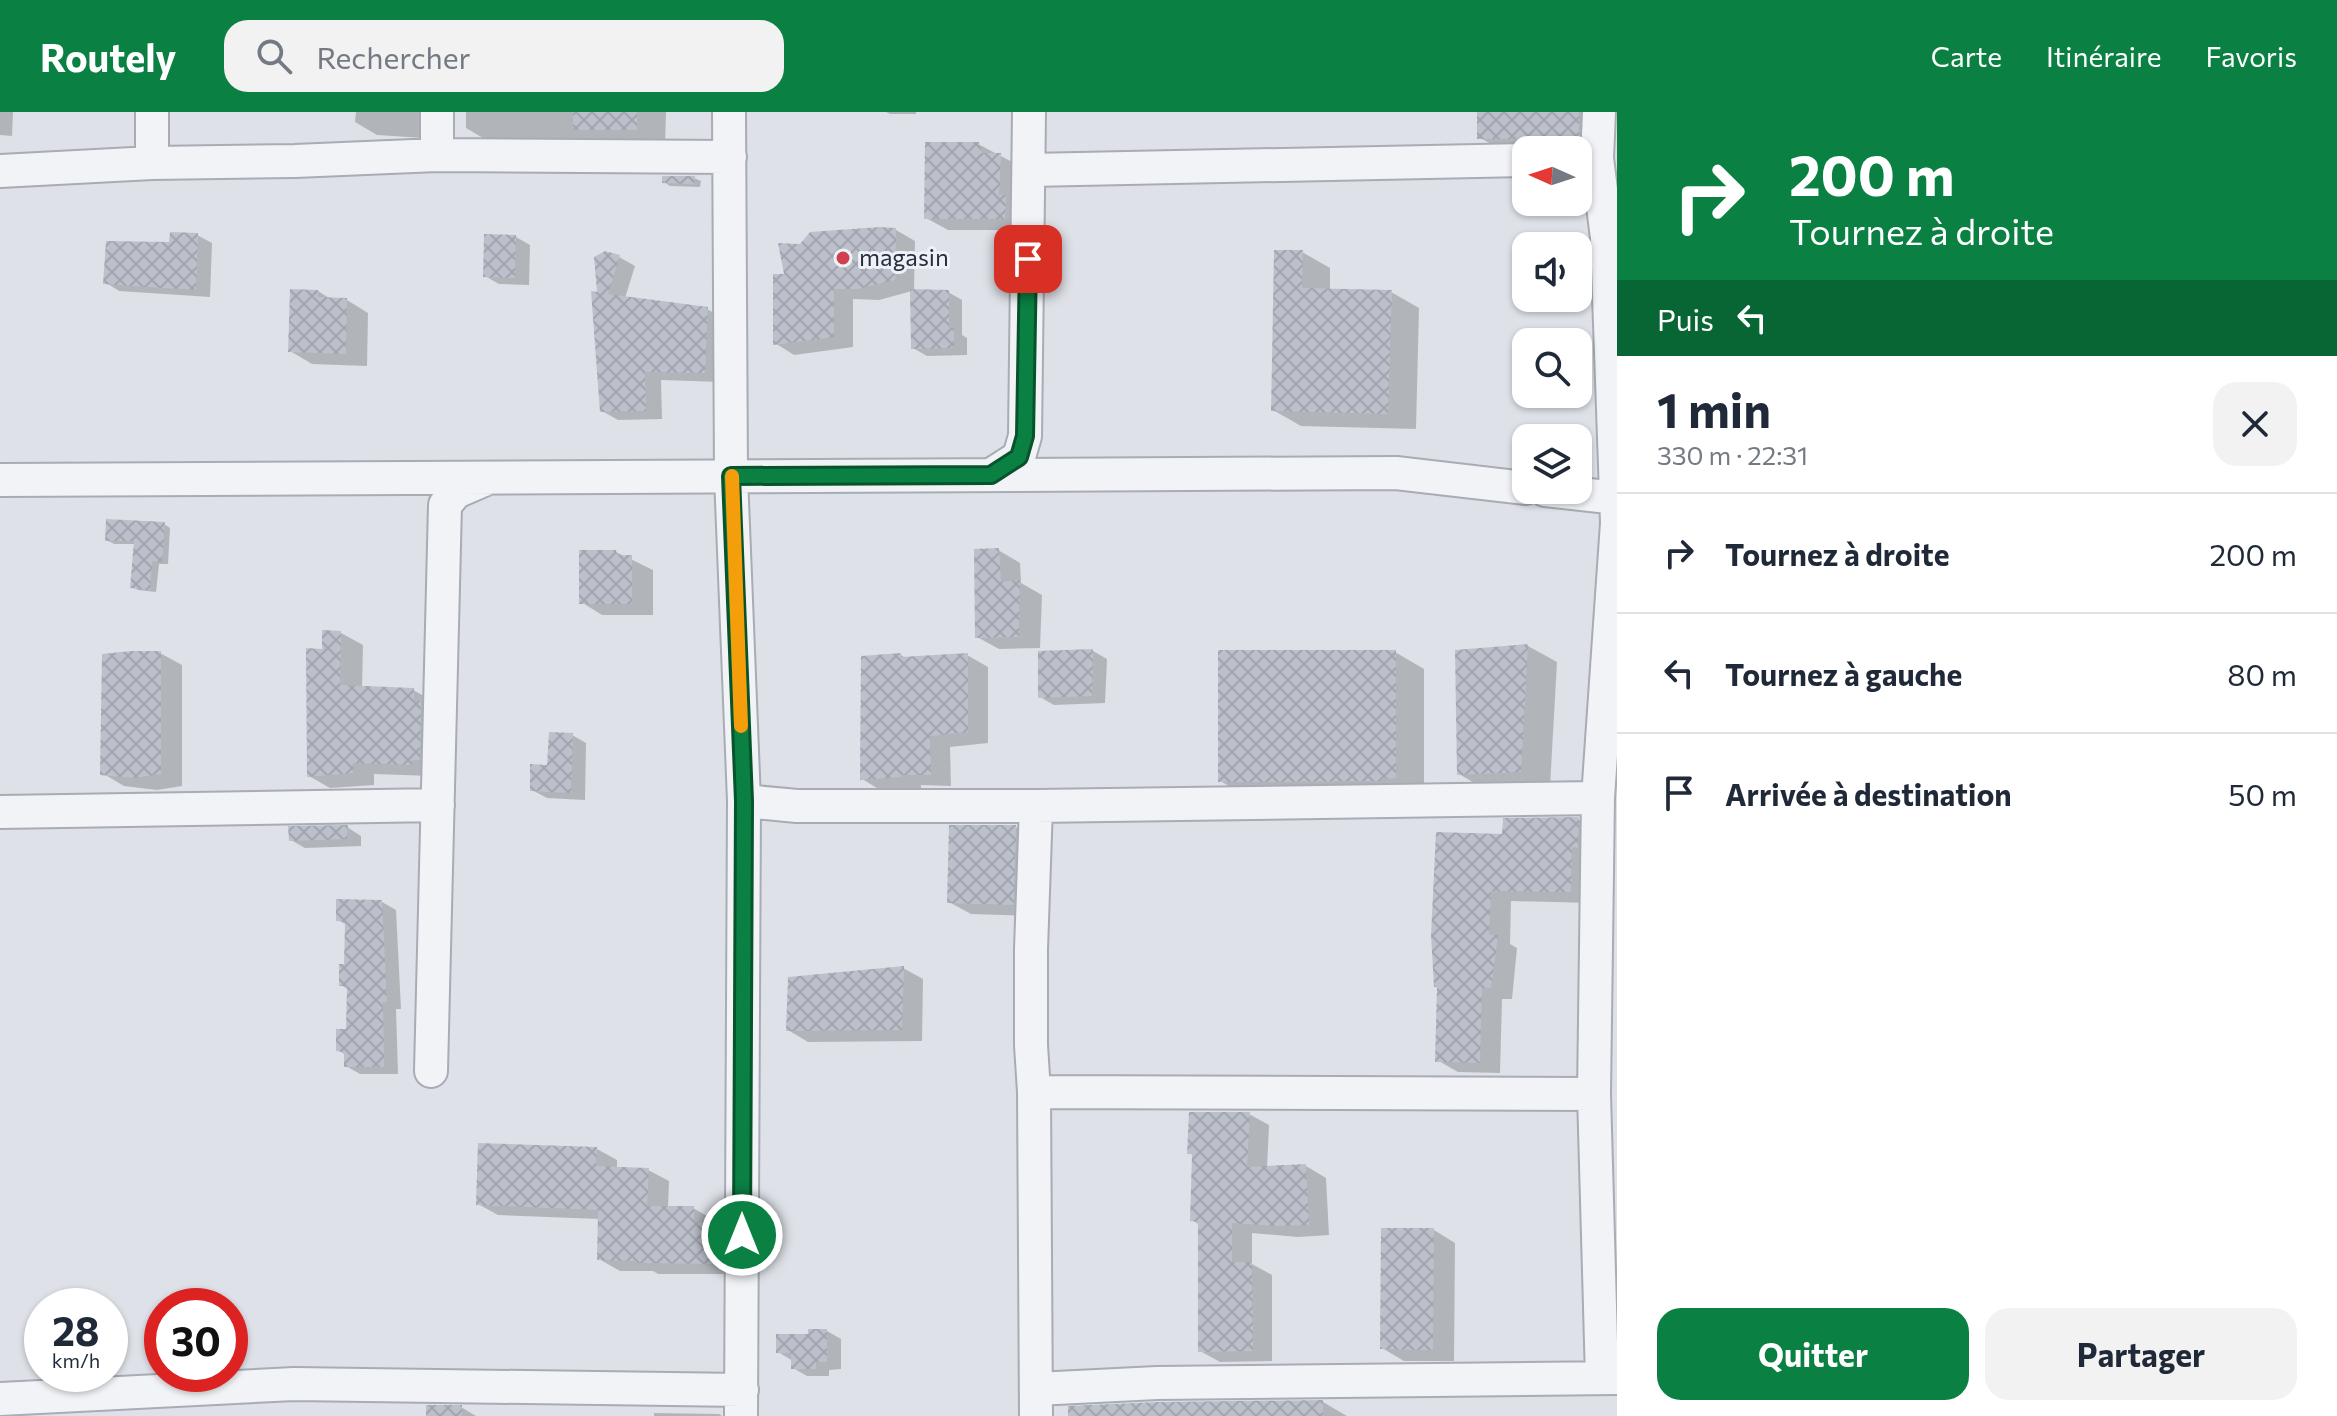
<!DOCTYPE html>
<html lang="fr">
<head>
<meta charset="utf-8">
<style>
	:root { --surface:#fff; --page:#f2f2f3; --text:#1f2937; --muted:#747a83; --line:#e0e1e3; --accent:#0b8043 }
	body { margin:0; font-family:Commissioner,sans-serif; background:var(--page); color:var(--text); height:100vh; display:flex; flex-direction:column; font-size:30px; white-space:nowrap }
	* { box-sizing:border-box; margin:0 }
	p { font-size:26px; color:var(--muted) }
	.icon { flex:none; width:44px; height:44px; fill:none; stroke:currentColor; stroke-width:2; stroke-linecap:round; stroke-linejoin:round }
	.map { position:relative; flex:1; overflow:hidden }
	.drawer { display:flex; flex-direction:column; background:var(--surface); width:720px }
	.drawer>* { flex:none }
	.banner { background:#0b8043; color:#fff; overflow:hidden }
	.needle { width:52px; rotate:273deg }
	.buttons { position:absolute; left:1512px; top:24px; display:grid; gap:16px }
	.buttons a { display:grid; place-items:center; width:80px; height:80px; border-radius:16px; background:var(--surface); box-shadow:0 2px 6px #0004; font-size:40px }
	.speed { position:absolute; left:24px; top:1176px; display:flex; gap:16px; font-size:40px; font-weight:700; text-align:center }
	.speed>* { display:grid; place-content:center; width:104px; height:104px; border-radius:50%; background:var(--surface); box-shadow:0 2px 6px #0004; line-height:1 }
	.speed small { font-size:20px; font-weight:400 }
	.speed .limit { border:12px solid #d22; background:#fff; color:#111 }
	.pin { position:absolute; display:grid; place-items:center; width:68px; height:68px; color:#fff; margin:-34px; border-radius:16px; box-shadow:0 4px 12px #0006 }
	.me { position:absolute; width:88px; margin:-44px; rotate:0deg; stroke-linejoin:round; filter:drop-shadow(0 0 6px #0008) }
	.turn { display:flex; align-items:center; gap:28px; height:168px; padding:0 40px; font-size:36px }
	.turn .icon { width:104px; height:104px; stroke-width:2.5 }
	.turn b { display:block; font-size:56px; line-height:68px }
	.then { display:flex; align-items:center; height:76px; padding:0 40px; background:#0003; gap:16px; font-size:30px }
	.round { display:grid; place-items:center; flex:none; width:84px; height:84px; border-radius:24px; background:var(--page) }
	.overview { display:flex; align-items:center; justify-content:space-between; height:136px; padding:0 40px }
	h1 { font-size:48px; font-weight:700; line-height:60px }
	.primary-button { display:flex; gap:16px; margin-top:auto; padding:16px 40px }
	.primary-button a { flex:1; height:92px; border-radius:24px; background:var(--accent); color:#fff; font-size:32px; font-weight:700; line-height:92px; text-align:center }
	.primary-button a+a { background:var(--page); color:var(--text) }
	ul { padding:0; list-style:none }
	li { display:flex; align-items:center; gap:24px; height:120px; padding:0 40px; border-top:2px solid var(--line) }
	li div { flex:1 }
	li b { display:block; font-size:30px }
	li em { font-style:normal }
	header { display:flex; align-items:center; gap:48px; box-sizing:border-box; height:112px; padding:0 40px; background:var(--accent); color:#fff }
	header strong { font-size:38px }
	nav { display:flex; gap:44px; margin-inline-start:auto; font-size:28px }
	.search { width:560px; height:72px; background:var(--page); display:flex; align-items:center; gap:20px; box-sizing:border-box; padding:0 28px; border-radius:24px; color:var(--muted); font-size:30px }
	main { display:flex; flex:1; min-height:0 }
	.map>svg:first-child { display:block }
	.shadow { fill:#0003 }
	.building { fill:url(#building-cross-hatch) }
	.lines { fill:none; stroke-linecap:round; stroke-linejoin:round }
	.minor-casing { stroke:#a7acb5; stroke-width:36 }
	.minor { stroke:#f1f3f6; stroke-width:32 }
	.route-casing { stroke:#07532c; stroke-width:20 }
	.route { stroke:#0b8043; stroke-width:14 }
	.slow { stroke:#f59e0b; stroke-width:14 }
	.poi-dot { fill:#cf414f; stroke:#eef1f6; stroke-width:3 }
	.labels { text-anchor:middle; stroke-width:6; stroke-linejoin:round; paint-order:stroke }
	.poi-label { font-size:24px; fill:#272f3f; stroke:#eef1f6; text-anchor:start }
</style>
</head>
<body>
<header>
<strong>Routely</strong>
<div class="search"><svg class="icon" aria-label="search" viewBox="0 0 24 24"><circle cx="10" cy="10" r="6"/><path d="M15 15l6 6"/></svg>Rechercher</div>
<nav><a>Carte</a><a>Itinéraire</a><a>Favoris</a></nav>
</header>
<main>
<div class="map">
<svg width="1617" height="1304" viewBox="0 0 1617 1304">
	<defs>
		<pattern id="building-cross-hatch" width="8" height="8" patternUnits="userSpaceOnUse" patternTransform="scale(2)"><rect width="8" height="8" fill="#bcc0cb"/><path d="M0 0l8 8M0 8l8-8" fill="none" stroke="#a2a5af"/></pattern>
	</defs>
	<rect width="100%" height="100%" fill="#dee2e8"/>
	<path class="shadow" d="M0,0h13l-1,24 -12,-1z
		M356,0h90l-7,27 -62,-4 -22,-13z
		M466,0h200l-1,34 -170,-1 -29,-17z
		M886,0h30v2h-26z
		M1479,0h129l-1,42h-29v-4h-52l-18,4 -29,-17z
		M978,32l44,23 4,63h-78l-22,-12z
		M694,66l7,3 -1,6 -30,-1 -6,-4z
		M896,118l19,11 -1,50 34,1 14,8v35l5,3v17l-40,1 -14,-8 -1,-57 -33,9 -26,-1v48l-59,8 -19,-12 11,-67 15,-30z
		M197,123l15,8 -2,54 -91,-6 -14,-9z
		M516,125l14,8 -1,40 -30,-1 -14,-8z
		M1302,140l28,16v23l61,1 28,16 -3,121 -115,-3 -28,-16z
		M619,145l16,9 -10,32 82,11 16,9 -2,64 -60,-2 1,39 -44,1 -16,-9 -3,-117z
		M318,179l14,9h15l21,13 -1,53 -55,-2 -22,-13z
		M164,412l6,4 -2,36h-9l-3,28 -18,-2 -6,-3 4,-43h-22l-7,-4z
		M998,438l22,13 1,20 21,12 -2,53 -41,1 -22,-12z
		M616,440l37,18v45h-51l-21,-13z
		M341,521l22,12 -1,43 51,2 22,12 -2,74 -59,-2v11l-44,3 -21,-12 15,-125z
		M1528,534l29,16 -7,125 -62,4 -29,-17 -2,-123z
		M1093,539l14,8 -2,44 -51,2 -14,-8z
		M1395,540l29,17v125l-175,3 -29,-16z
		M160,541l22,12v121l-25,4 -33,-4 -22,-13z
		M901,543l6,4 60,-4 21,12v76l-38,4 1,39 -30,-1v3l-39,3 -20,-12z
		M572,623l14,8 -1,57 -38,-2 -15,-8z
		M1578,707l21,12 -8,72 -80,-2 -1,43 7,4 -5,51h-10l-2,74 -42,-1 -21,-12 67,-224z
		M347,715l14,9v10l-56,2 -14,-8z
		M1016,715l21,13 -2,76 -64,-2 -22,-12z
		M382,790l14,8 5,99h-5l2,65h-38l-14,-8v-11l-8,-5 10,-19 1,-41 -8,-5 5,-19 1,-41 -9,-5z
		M903,856l20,11 -1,62 -114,1 -20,-12z
		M1249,1002l20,11 -2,43 39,-2 20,12 3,57 -31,2 -46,-4v31l20,11v86l-52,1 -20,-11v-126l-8,-5 2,-64 -5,-3z
		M597,1037l20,11v8l31,2 21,11 -1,27h25l21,12v5h8l21,12 -1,37h-84l-5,-3h-33l-21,-12 1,-40 -102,-4 -20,-11z
		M1434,1118l21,13 -1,118h-50l-22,-13z
		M827,1219l14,8v30l-12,1v6h-22l-14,-8v-7l-15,-9z
		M1323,1290l24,14h-277z
		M461,1295l15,9h-48z
		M654,1301l65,1 3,2h-68z"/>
	<path class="building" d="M573,0h64v18h-64z
		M1477,0h102v27h-102z
		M925,30h54l3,11h19l-2,42h7l-1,24h-81z
		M662,64h33l-1,8 -32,-1z
		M880,115l16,1 -1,52 -37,9h-24v48l-61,8v-71h11l-6,-31 22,1 10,-12z
		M170,120l28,1 -2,57 -93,-6 3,-43 63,1z
		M484,122l32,1 -1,43 -32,-1z
		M1274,138h29l-1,38 90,2 -4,124 -117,-3z
		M605,139l15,4 -12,39 100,13 -3,66 -60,-1 1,39 -46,1 -9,-121 6,1 -3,-35z
		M290,177l28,1v7l29,1 -1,56 -58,-2z
		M910,177l39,1v38h5v20l-43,1z
		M106,407l59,3 -3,40 -10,-1 -2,29 -20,-2 4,-47h-29z
		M999,436l2,34 19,-2 -1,57 -44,1 -1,-89z
		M579,438h37l1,5h15v49h-53z
		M322,518l19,1 -1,54 74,3v13h7l-1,59h-8v5l-59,-2v10l-46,4 -1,-129 16,1z
		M1528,532l-7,128 -64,3 -2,-125z
		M1093,537l-1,47 -54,2v-47z
		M1218,538h178v128l-15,1v2l-163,1z
		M131,539h30v123l-27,4 -34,-3 2,-121z
		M901,541v4l67,-4v79l-38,4 1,39h-30v2l-41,3 1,-124z
		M549,620l24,1 -2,60 -41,-2v-27l17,1z
		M1579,705l-1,31 -6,-1 -1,45 -80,-1 -2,44h9l-7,53h-9l-2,75 -45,-1 2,-75h-3l-3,-52 5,-103 66,2 1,-16z
		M348,713l-1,14 -58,2 -1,-15z
		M949,713h67l-2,80 -67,-2z
		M336,787l46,1 5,102h-4l1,65h-40v-15l-8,-1v-22h10l1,-43h-8v-22h5l1,-42 -9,-1z
		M904,854l-2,64 -116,1 2,-54z
		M1189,1000h61l-3,55 59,-3 3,61 -33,1 -44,-3v39h20l1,89 -55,1v-130l-8,-1 2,-67h-5z
		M478,1031l119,4 -1,19 53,2 -2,38h47v16l29,1v41l-87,-1v-2l-39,-1 1,-50 -122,-5z
		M1381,1116h53l-1,122 -53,-1z
		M808,1217h19v33h-11v7h-25v-16h-15v-19h32z
		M1323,1288v16h-255v-10l90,-4z
		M426,1293h36v11h-36z"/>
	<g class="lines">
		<defs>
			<path id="minor" d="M729,0l2,364 13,325 -3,615
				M1599,0l-2,46 10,80 10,285 -19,275 -4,296 8,284
				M437,43v-43
				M152,51v-51
				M1030,58l496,-10
				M0,59l152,-8 143,-2 142,-6 293,2
				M991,363l28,-18 6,-21 4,-324
				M0,368l1396,-7 130,15
				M1545,378l72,8
				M744,689l53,5h239l562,-8
				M0,700l438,-7
				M431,959l14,-566 11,-13 30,-13
				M1034,980l560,2
				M1036,1277l121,-6 460,-5
				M0,1287l294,-15 448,6
				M1036,1304l-2,-324 -3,-47v-96l5,-143"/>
		</defs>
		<use href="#minor" class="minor-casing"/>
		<use href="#minor" class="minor"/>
	</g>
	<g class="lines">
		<defs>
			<path id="route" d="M742,1123l2,-434 -13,-325 260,-1 28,-18 6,-21 3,-177"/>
		</defs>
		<use href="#route" class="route-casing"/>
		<use href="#route" class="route"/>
		<path class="slow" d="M732,364l9,250"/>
	</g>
	<circle class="poi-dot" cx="843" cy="146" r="8"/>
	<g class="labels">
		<g class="poi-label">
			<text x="859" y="154">magasin</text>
		</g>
	</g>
</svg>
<div class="buttons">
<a><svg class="needle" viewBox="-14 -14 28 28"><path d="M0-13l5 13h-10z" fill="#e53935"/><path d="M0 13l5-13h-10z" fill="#747a83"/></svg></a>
<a><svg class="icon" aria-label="sound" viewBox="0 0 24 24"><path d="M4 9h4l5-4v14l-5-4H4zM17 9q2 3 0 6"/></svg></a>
<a><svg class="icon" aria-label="search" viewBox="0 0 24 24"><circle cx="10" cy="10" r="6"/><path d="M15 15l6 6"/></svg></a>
<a><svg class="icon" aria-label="layers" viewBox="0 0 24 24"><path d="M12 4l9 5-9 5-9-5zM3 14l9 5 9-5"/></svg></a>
</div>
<div class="speed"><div>28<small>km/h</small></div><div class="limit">30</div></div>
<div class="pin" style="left:1028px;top:147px;background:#d93025"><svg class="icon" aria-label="arrive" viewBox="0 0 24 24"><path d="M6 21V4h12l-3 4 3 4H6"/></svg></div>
<svg class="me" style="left:742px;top:1123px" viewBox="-20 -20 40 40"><circle r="17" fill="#0b8043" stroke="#fff" stroke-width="3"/><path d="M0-11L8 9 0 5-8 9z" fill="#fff"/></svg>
</div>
<section class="drawer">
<div class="banner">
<div class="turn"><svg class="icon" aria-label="right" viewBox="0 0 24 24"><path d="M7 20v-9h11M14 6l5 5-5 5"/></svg><div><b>200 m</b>Tournez à droite</div></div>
<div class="then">Puis<svg class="icon" aria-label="left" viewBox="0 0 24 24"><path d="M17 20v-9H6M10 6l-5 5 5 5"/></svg></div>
</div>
<div class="overview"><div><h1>1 min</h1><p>330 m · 22:31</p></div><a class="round"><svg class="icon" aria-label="close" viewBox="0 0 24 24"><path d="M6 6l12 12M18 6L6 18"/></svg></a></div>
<ul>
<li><svg class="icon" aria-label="right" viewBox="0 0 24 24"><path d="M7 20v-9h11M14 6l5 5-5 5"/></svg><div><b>Tournez à droite</b></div><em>200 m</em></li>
<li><svg class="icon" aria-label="left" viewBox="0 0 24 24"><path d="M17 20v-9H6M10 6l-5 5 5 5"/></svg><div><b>Tournez à gauche</b></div><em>80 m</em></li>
<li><svg class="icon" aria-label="arrive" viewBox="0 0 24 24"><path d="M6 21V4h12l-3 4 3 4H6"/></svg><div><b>Arrivée à destination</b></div><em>50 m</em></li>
</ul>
<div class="primary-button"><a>Quitter</a><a>Partager</a></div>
</section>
</main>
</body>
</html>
